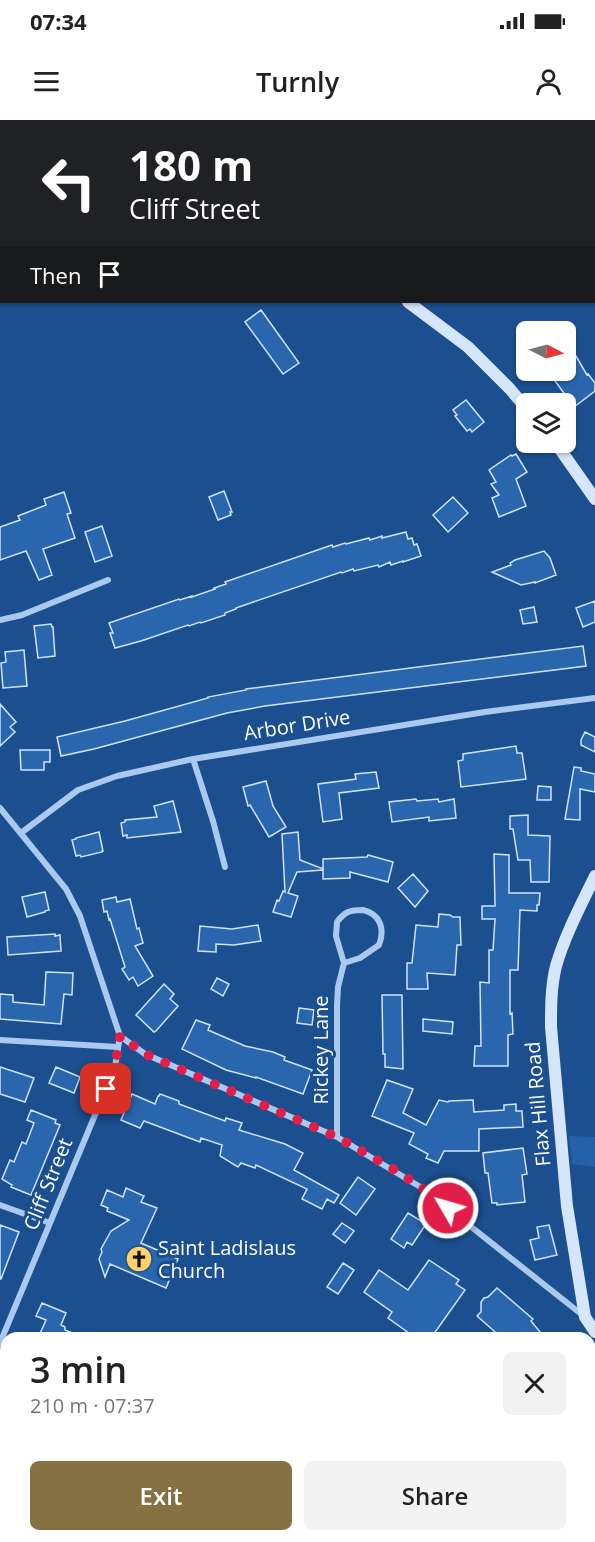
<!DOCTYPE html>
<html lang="en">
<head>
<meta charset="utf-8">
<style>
	:root { --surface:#fff; --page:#f2f2f2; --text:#222; --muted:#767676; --accent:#857141 }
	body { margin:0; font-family:"Open Sans",sans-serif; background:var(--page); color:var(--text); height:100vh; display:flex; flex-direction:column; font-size:22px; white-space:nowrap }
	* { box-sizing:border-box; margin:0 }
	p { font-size:20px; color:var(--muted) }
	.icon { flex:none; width:33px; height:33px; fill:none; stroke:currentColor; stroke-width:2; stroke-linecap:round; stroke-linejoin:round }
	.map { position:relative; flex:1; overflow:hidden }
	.side { position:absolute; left:0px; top:1212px; width:596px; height:210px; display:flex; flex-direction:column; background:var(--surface); border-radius:18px 18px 0 0; box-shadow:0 2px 4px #0004 }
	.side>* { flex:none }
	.banner { position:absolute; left:0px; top:0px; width:596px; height:183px; box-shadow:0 2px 4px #0004; background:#202124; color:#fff; overflow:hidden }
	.needle { width:39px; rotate:96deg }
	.tools { position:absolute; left:516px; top:201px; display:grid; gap:12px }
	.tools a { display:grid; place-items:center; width:60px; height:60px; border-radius:9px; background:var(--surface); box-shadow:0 2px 4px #0004; font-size:30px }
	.pin { position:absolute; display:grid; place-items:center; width:51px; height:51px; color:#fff; margin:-26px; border-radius:12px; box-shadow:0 3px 9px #0006 }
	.me { position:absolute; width:66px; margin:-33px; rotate:308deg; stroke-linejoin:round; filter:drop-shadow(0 0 4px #0008) }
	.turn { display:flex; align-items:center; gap:21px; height:126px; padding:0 30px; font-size:27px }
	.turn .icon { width:78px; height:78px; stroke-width:2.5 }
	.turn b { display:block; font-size:42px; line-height:51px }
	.then { display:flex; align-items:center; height:57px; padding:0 30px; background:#0003; gap:12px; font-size:22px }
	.round { display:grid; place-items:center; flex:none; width:63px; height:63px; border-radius:9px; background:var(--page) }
	.summary { display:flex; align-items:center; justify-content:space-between; height:102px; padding:0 30px }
	h1 { font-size:36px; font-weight:600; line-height:45px }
	.button { display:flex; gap:12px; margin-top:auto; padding:12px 30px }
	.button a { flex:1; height:69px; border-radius:9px; background:var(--accent); color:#fff; font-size:24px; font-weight:600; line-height:69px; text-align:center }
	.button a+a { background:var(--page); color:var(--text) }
	.status { display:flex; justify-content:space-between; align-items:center; height:42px; padding:0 30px; background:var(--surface); direction:ltr }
	.status svg { height:16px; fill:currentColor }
	header { display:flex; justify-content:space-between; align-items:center; height:78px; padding:0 30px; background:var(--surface); font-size:27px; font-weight:600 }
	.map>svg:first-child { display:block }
	.green { fill:#2461a8 }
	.building { fill:#2a66ad; stroke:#cfe3fa; stroke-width:1.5 }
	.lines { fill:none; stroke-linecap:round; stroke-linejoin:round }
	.street { stroke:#a9c9ee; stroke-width:6 }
	.secondary { stroke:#d6e6fa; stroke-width:12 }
	.route { stroke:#e11d48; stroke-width:10; stroke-dasharray:0 18 }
	.labels { text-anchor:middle; stroke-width:6; stroke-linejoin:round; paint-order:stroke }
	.street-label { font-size:20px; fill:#fff; stroke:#1b4f8f }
	.poi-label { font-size:20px; fill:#fff; stroke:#1b4f8f; text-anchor:start }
</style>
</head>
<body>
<div class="status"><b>07:34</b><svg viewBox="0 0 49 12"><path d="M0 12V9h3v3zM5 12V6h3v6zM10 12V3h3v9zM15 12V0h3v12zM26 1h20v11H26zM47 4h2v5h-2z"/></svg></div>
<header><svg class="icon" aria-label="menu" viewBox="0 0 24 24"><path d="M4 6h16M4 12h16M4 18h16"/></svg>Turnly<svg class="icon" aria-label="person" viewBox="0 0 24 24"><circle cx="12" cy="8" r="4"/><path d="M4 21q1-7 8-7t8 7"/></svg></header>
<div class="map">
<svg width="595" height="1422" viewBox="0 0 595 1422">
	<rect width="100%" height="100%" fill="#1b4f8f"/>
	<path class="green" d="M569,1016l26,1v30l-23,-3z"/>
	<path class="building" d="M261,190l38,53 -16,11 -38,-52z
		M566,219l21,36 1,-1 7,9v8l-21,16 -27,-37h19z
		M466,280l18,22 -12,10 -2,-3 -3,2 -12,-15 2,-1 -4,-5z
		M516,334l11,18 -11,7 10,27 -27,11 -7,-19 7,-3 -8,-11 5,-2 -7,-12 22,-15 1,1z
		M224,371l8,21h-2l1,3 -13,5 -9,-23z
		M64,372l7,21 -4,1 8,24 -32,11 9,26 -13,5 -13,-29 -26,9v-33l20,-7 -2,-4 28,-11 -2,-6z
		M453,377l15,16 -20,19 -15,-17z
		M102,406l10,30 -17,6 -10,-30z
		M406,412l2,7 4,-1 2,7 3,-1 4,12 -18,6v-1l-12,4 -1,-3 -11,5 -1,-2 -24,6 -1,-2 -11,4 -1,-1 -105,36v1l-11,4v2l-24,8 -1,-1 -11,4 -1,-1 -47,16 -26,7 -5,-15h3l-4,-10 70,-24 1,1 12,-4v1l23,-8 -1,-1 12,-4 -1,-2 107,-37 1,2 12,-4 1,1 23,-6 1,2 12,-4v2z
		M544,431l6,7 6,17 -21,8v-1l-14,3 -29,-13 19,-7 -1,-2 5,-3z
		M595,481v21l-12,5 -7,-19z
		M534,487l3,15 -14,2 -3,-14z
		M51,504l1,3h1l2,29 -17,2 -4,-32z
		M583,526l3,20 -321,40 -38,7 -133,36 -33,7 -4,-19 68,-16 83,-23v-1l38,-7v-1z
		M24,530l3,36 -24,2 -2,-25 5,-1 -1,-10z
		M0,584l16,18 -6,5 5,5 -15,14z
		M585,612l10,5v15l-14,-7v-5z
		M516,626l1,7h5l4,26 -65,8 -3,-26 5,-1v-6z
		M20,630h30v12h-6v8h-23z
		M574,647l7,1v3l14,3v18l-15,-3v31l-15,-1z
		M376,652l3,16 -40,5 3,26 -19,3 -5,-38 38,-5 -1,-5z
		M266,661l7,25 13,21 -17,10 -19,-32 -2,1 -5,-19z
		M538,666l13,1v13h-14z
		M416,679l1,2 21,-2 1,3 15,-3 2,19 -27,3v-4l-37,5 -3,-20z
		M173,681l8,31 -54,6v-3l-4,1 -2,-13 4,-1v-2l32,-3 -3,-11z
		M528,695v20l22,1 -1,46h-18l-1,-22h-12l-5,-31h-3v-13z
		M99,712l4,19h-1v1l-21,5 -1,-2 -4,1 -4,-16 4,-1v-1z
		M298,712l2,28 23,9v-10l44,-2 1,-2 25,7 -5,20 -38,-10v6l-27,1v-9l-26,2 -9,21 10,3 -7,21 -18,-5 4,-12 2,1 4,-10 2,1 -3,-58z
		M494,734l15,1v38h31l-1,12h-2v6l-17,-1 -2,60h-8v44l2,-1 1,21 -5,1v31h-34l1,-20h6l-1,-64 9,1v-33h4l2,-31h-13v-13h13z
		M413,754l15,17 -13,16 -17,-19z
		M45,772l4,18 -4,1v1l-18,5 -5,-20z
		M116,777l1,5 13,-3 7,30 2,-1 4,15 -8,3 18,30 -15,10 -5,-9 -4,3 -7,-11 3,-2 -15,-48 -1,1 -2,-9 -3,1 -2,-12z
		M439,794l11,1 3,2h7l1,28h-4l-2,30 -28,-2 1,16h-21v-26h5l4,-38 22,2z
		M258,805l3,16 -27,4 -18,-1v8l-18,-1 2,-25 32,3z
		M55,814v2l5,-1 1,16 -53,4 -1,-18z
		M46,852l27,1 -1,22 -8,-1 -3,30 -61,-5v-25l13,1v7l31,3z
		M217,858l12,6 -6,12 -12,-7z
		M164,864l10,10 -4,5 8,7 -22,25 -2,1 -18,-17z
		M382,875h20l1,74 -18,-2v-13h-2z
		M299,888l15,2 -2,15 -15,-2z
		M423,899l30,3 -1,12 -29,-3z
		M196,900l14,5 -2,5 37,16 28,6 12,5 -1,3 28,10 -9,24 -47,-17v1l-30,-8 -44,-21z
		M0,947l34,11 -9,24 -25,-8z
		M56,947l24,10 -6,16 -25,-10z
		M387,960l26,9 -10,24 23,12 13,-25 9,2 1,-1 24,-1 1,12 30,-2v-5l12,-1v7h6l1,16 -44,2v22h-35l-6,12 -12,-5 2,-4 -19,-10 5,-11 -42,-17z
		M132,974l23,10 3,-8h1l1,-2 19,7v3l46,17 1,-3 16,5 -3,7 46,14 18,9 -9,17 45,25 -5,8 -7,-4 -5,10 -20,-10 5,-10 -51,-24 -1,3 -14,-5 -3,4 -18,-11 2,-11 -21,-7 -1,4 -56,-21 -4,7 -19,-8z
		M31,990l25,10 -1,3 5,2 -29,70 -20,-8 1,-2 -10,-6 8,-19 4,2 8,-20 4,2 8,-21 -7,-3z
		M523,1028l4,26 -5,1 3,27 -28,3v-2h-5l-4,-30h-3l-2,-20z
		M358,1057l17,12 -19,26 -16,-12z
		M126,1068l18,8 -3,6 16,6 -16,35 37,16 -12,29 -56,-24 -5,13 -6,-18 3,-7 -1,-3 10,-18 18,-11 -22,-9 1,-3 -7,-3 6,-15 16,7z
		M408,1093l18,11 -14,21 -5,-3 -3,6 -13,-9z
		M342,1103l12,8 -9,12 -12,-9z
		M0,1105l19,7 -18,47h-1z
		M549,1105l8,30 -22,5 -5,-20 9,-2 -2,-11z
		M429,1140l30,20 -3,4 9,6 -34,48h-15l-28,-20 4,-6 -28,-20 15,-22 29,20z
		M343,1143l11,7 -16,24 -11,-7z
		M497,1168l36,31 -2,2 14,17h-43l-25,-22 4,-4v-10l3,-4 4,-1z
		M42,1183l24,10 -5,12 4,2v3l19,8h-46l8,-18 -10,-4z"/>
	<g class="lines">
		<path class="street" d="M0,58h2
			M0,500l22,-5 86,-35
			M193,639l20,62 12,46
			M0,688l66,81 14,27 40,120 25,18 192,83 85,51 163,129
			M21,713l57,-43 39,-14 76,-17 292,-47 110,-14
			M0,920l118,7
			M337,1017v-131l1,-19 6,-24 -8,-27 1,-14c3,-4 7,-8 11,-10 5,-2 10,-2 15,-2 18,4 22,20 16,35l-19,13 -16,5
			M0,1085l50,18
			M0,1223l115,-276 5,-31
			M0,1302l6,1
			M317,1422v-6"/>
		<path class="secondary" d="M300,0v2
			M524,2l5,-2
			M408,182l60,45 42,42 16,19
			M555,322l40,57
			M595,756c-14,29 -30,59 -39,90 -5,20 -5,41 -5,61l16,179 18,111 10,15"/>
	</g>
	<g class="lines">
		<path class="route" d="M106,969l9,-22 5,-31 25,18 192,83 61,35 24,16 26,20"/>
	</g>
	<defs>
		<symbol id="church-disc" viewBox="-11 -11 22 22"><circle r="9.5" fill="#ffd166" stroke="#1b4f8f"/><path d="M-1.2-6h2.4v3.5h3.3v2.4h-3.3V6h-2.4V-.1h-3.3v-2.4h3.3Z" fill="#111"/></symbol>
	</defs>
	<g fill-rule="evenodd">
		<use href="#church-disc" x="124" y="1124" width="30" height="30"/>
	</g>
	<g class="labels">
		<g class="street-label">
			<text transform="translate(297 605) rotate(-9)" y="7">Arbor Drive</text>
			<text transform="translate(321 930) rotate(-90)" y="7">Rickey Lane</text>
			<text transform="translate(538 984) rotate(-95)" y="7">Flax Hill Road</text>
			<text transform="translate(48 1064) rotate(-68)" y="7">Cliff Street</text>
		</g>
		<g class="poi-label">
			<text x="158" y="1135">Saint Ladislaus<tspan x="158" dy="23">Church</tspan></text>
		</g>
	</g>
</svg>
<div class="tools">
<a><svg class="needle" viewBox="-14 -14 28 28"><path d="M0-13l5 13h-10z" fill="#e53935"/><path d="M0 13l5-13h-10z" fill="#767676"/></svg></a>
<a><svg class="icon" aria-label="layers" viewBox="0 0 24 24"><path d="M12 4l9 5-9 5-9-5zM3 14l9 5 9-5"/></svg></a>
</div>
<div class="pin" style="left:106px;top:969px;background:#d93025"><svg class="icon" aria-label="arrive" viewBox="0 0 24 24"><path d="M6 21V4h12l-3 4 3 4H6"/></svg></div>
<svg class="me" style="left:448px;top:1088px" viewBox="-20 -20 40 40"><circle r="17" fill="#e11d48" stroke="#fff" stroke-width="3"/><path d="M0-11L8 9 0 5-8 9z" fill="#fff"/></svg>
<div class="banner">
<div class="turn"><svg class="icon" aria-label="left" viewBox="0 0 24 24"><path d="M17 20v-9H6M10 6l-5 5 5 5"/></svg><div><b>180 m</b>Cliff Street</div></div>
<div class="then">Then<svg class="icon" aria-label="arrive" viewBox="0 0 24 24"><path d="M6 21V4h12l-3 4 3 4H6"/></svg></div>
</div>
<section class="side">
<div class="summary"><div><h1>3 min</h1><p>210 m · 07:37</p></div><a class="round"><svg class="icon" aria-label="close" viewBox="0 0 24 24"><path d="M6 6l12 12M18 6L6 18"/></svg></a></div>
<div class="button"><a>Exit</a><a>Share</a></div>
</section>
</div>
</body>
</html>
